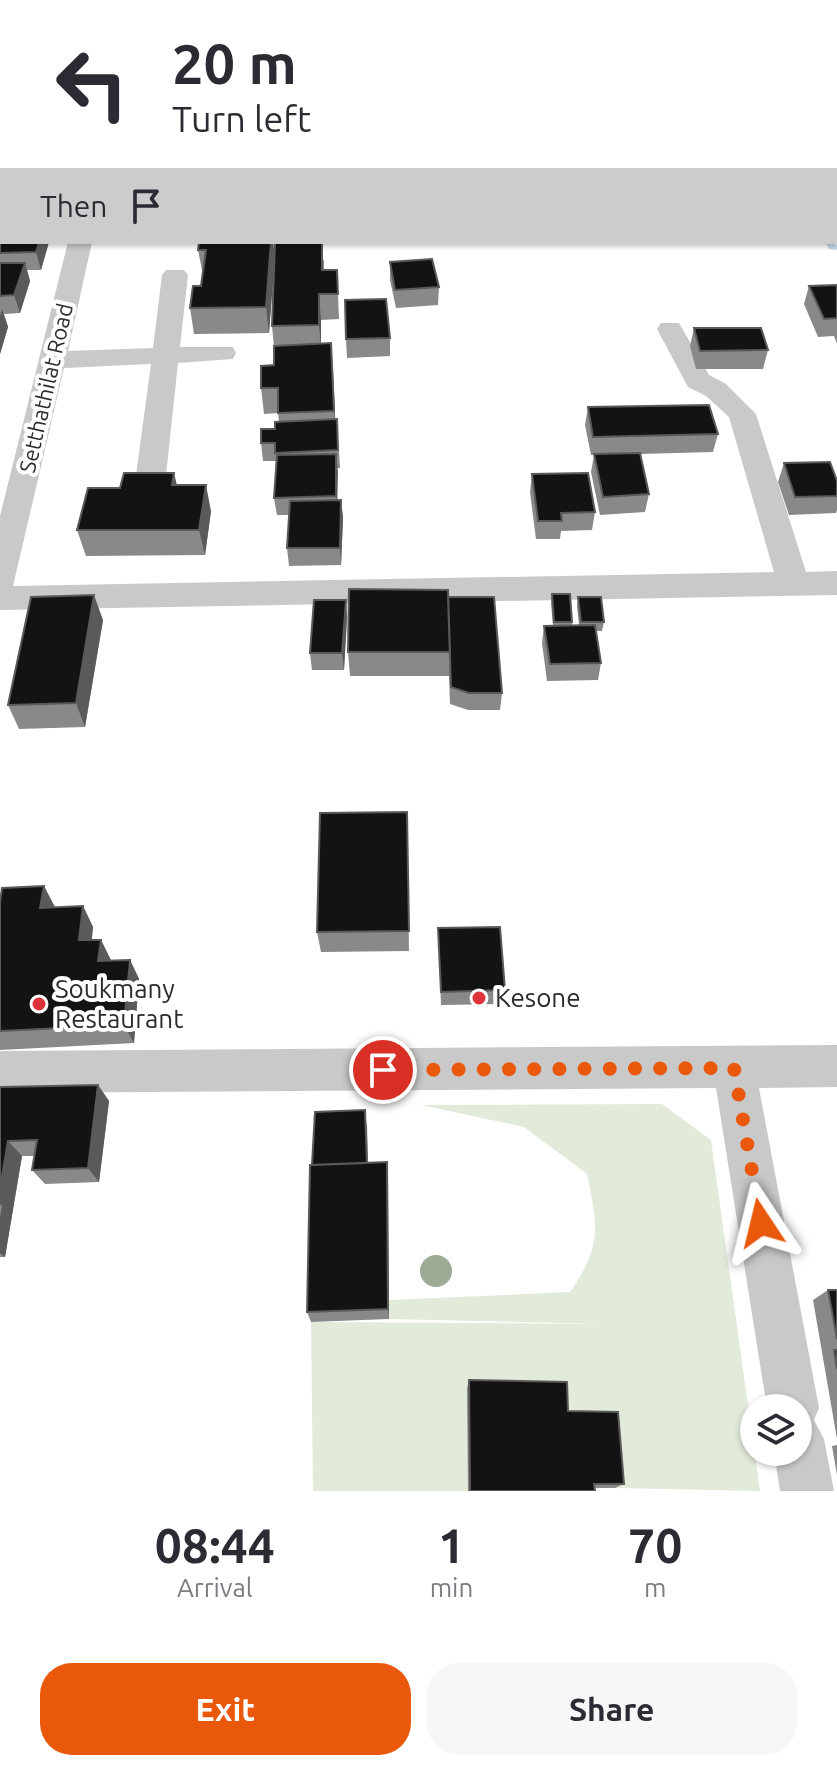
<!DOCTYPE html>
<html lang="en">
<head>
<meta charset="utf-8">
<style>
	:root { --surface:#fff; --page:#f7f7f7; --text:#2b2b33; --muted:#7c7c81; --accent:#ea580c }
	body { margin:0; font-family:Ubuntu,sans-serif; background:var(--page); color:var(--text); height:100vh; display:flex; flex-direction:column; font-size:30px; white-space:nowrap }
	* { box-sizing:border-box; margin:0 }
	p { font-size:26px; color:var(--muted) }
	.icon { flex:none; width:44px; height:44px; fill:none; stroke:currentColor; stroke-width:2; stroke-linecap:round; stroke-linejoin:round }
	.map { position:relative; height:1491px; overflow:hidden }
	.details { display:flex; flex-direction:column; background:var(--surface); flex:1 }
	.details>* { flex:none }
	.guide { position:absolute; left:0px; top:0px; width:838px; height:244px; box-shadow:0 2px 6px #0004; background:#fff; color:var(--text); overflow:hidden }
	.controls { position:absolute; left:740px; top:1394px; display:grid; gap:16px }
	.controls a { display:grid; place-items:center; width:72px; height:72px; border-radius:50%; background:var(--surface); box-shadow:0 2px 6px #0004; font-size:40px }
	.pin { position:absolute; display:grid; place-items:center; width:68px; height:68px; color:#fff; margin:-34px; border:4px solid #fff; border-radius:50%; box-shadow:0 2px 8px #0007 }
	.me { position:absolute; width:88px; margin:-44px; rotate:350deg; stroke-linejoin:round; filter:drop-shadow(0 0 6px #0008) }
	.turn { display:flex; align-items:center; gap:28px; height:168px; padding:0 40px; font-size:36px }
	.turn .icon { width:104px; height:104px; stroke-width:2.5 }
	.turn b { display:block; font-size:56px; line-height:68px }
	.then { display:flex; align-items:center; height:76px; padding:0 40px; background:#0003; gap:16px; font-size:30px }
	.eta { display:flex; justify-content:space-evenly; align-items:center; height:136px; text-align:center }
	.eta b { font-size:48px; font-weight:700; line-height:56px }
	.button { display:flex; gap:16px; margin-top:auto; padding:16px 40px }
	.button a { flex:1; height:92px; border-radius:32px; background:var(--accent); color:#fff; font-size:32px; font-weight:700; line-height:92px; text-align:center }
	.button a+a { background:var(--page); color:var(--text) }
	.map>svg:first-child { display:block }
	.green { fill:#e2eada }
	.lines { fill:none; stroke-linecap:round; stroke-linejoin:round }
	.stream { fill:#c6dae9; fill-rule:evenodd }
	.minor { fill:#c9c9c9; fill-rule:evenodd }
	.tree { fill:#9dab94 }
	.wall { fill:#898989 }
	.shaded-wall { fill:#5a5a5a }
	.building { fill:#131313; stroke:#5a5a5a; stroke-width:2 }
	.route { stroke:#ea580c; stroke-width:14; stroke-dasharray:0 25.2 }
	.poi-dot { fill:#de3338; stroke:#fff; stroke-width:3 }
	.labels { text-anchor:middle; stroke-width:8; stroke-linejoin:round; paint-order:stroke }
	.far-street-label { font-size:22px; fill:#2c2c2c; stroke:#fff }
	.poi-label { font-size:26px; fill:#2c2c2c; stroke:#fff; text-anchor:start }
</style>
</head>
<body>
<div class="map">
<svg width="837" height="1491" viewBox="0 0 837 1491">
	<rect width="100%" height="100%" fill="#fff"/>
	<path class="green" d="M662,1104l49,36 49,351 -145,-3 -5,-69 -48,-2 -94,-29v103h-155l-2,-169 299,2 -221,-5v-19l181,-8c32,-46 28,-66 17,-118l-63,-47 -103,-22z"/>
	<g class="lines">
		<path class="stream" d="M596,0h6l-1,2h-6z
			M825,242h8l4,4v4l-8,-1z"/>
		<path class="minor" d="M133,0h18v2h-18z
			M0,45h2v12h-2z
			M836,227h1v14h-1z
			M68,242h24l-24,109 85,-3 9,-73 4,-5h18l4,5 -8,72h53l3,6 -3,6 -55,4 -12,112 -4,7 -11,3 -11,-3 -4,-7 15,-111 -87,4 -51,218 761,-14 -45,-155 -23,-21 -18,-9 -31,-58 4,-6h18l30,52 17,9 30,30 50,158 31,-1v24l-837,15v-94z
			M837,1045v42l-78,1 60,320 -5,12 10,19 10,52h-54l-6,-39h24v-44h-31l-51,-320 -716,5v-42z"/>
	</g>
	<circle class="tree" cx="436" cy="1271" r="16"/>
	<path class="wall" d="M252,0h192v2h-193z
		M630,0h145l1,2h-146z
		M779,0h29v2h-28z
		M0,8h2v34h-2z
		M0,128h2v114h47l-8,28h-14l3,11 -10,32 -16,1 4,13 -8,27z
		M198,250l76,1 50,9v10h13l2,49 -18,1v24l10,-1 4,76h2l3,49h-3v32h4l2,18 -2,47 -52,1 -2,-18 2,-33h-12l-3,-17 2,-37h-13l-2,-18 14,-14 4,-7 -1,-9 -14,1 -3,-26 13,-23v-18l-2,-21 1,-51 -4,58 -75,1 -4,-26 11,-22 2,-11z
		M390,262l49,25 -1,18 -42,3 -6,-28z
		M837,285v59l-3,-8 -16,1 -14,-33 5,-18z
		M694,328l74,22 -5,19h-67l-6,-23z
		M390,338v18l-43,2 -1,-19z
		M588,407l130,27 -5,18 -73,2 9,40 -4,18 -45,3 -9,-43 3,-17h-3l-6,-30z
		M784,463l53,18v29l-1,3 -47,2 -11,-33z
		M532,474l63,38 -3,18 -31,1 -1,8h-24l-6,-47z
		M177,485l34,26 -6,44 -119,1 -9,-26 43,-42z
		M552,594l20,28v3h7l-2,-19 1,-9 26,25 -2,9h-6l5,32 -3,17 -51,1 -5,-38 2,-17h9l-2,-23z
		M448,597l54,96 -2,17h-32l-18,-6 -1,-28h-99l-2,-24z
		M346,600l1,18 -3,52h-32l-2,-17z
		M103,620l-18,107 -66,2 -11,-24z
		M407,812l2,139 -88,1 -4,-20z
		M0,902l55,6 28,-2 10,21 -1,13h9l9,20h20l9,19 -5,64 -134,7z
		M438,928l67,62 -2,14 -62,1z
		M98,1085l11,16 -10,81 -54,2 -13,-14 2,-14h-12l-17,101h-5v-170z
		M367,1122l1,41 19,-1 2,157 -78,3 -4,-10z
		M828,1290h9v149l-24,-139z
		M469,1380l99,31 56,73 -9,4h-21l1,3h-127l-1,-103z
		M837,1445v30l-5,-29z"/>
	<path class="shaded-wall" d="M0,182l2,6v21l-1,4z
		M39,242h10l-8,28 -5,-18z
		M271,242h2l2,15 -6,76 -3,-26z
		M25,263l5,18 -10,32 -6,-18z
		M319,294l2,26v30l-2,-25z
		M2,309l6,18 -8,27v-38z
		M331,343l2,26 3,67 -2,-25z
		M336,454l2,18 -1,42 -1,-18z
		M174,473l6,25 -8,-13z
		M206,485l5,26 -6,44 -6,-25z
		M341,500l2,18 -2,47 -1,-17z
		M94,595l9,25 -18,107 -9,-24z
		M346,600l1,18 -3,52 -2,-17z
		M44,886l11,21 -15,1z
		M83,906l10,21 -4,33 -10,-20z
		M101,940l10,20 -3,20 -10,-19z
		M130,960l9,19 -5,64 -10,-18z
		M98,1085l11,16 -10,81 -11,-14z
		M8,1141l14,15 -17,101 -5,-4v-36l2,-11 -2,-2v-16z
		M387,1162l1,15 1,142 -1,-10z"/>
	<path class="building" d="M14,0h92v2h-93z
		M107,0h11v2h-11z
		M166,0h71v2h-71z
		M252,0h72v2h-73z
		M329,0h49l-1,2h-48z
		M406,0h34v2h-35z
		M492,0h85l1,2h-86z
		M632,0h29v2h-29z
		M688,0h52l-52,1z
		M746,0h29l1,2h-29z
		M0,8h2v18h-2z
		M836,24h1l-1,24z
		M0,128h2v14h-2z
		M0,147h2v20h-2z
		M0,211h2v31h37l-3,10 -36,1z
		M199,242h72l-5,65 -76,1 3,-22h8l5,-36h-8z
		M275,242h47v28h15l1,24h-19v31l-47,1z
		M432,259l7,28 -44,3 -5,-28z
		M0,263h25l-11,32 -14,1z
		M837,285v33l-13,1 -15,-33z
		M386,299l4,39 -44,1 -1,-39z
		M694,328h67l7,22 -68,1z
		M331,343l3,68 -56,2v-25h-17v-22l13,-1v-19z
		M709,405l9,29 -125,3 -5,-30z
		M337,419l1,31 -63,3v-10h-14v-14h14v-7z
		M640,453l9,41 -46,3 -9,-43z
		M336,454v42l-62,2 3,-43z
		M830,462l7,19v15l-42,1 -11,-34z
		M124,473h50l-2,12h34l-7,45h-122l11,-42h32z
		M588,473l7,39 -34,1 1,8h-24l-6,-47z
		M341,500l-1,48h-53l3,-47z
		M349,589l99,1 2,62h-102z
		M552,594h18l2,28h-18z
		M94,595l-18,108 -68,2 23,-108z
		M448,597h46l8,96h-33l-18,-6z
		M578,597h23l3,25h-23z
		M314,600h32l-4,53h-32z
		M595,625l6,38 -51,1 -6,-38z
		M407,812l2,119 -92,1 3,-119z
		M44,886l-4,22 43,-2 -4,34h22l-3,21 32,-1 -6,65 -124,6v-129l2,-14z
		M500,927l5,63 -64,2 -3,-64z
		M98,1085l-10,83 -56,2 5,-30 -29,1 -8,47v-101z
		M365,1110l2,53 -55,2 3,-53z
		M387,1162l1,147 -81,3 3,-147z
		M828,1290h9v49z
		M834,1350h3v19z
		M469,1380l98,2 1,29 50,1 6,72h-30l1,7h-125z"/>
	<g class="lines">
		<path class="route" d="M383,1070l351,-2 27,155"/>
	</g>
	<g class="poi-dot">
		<circle cx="479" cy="998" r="8"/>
		<circle cx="39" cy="1004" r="8"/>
	</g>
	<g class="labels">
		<g class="far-street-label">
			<text transform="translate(46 388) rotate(-77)" y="8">Setthathilat Road</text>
		</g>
		<g class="poi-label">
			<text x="55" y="998">Soukmany<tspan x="55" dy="30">Restaurant</tspan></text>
			<text x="495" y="1007">Kesone</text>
		</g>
	</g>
</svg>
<div class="controls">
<a><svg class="icon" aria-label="layers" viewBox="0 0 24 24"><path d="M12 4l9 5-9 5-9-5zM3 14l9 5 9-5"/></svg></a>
</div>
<div class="pin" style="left:383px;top:1070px;background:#d93025"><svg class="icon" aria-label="arrive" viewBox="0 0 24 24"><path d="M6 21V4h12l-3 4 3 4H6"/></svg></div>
<svg class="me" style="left:761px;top:1223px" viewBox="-20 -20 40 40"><path d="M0-17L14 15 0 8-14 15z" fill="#ea580c" stroke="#fff" stroke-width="4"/></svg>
<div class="guide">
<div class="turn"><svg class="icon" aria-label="left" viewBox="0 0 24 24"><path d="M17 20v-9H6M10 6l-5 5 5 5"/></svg><div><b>20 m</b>Turn left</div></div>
<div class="then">Then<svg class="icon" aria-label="arrive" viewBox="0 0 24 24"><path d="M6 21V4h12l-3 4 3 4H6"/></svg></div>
</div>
</div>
<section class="details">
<div class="eta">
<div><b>08:44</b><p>Arrival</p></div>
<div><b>1</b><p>min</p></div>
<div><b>70</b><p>m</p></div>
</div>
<div class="button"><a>Exit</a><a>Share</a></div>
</section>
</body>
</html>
